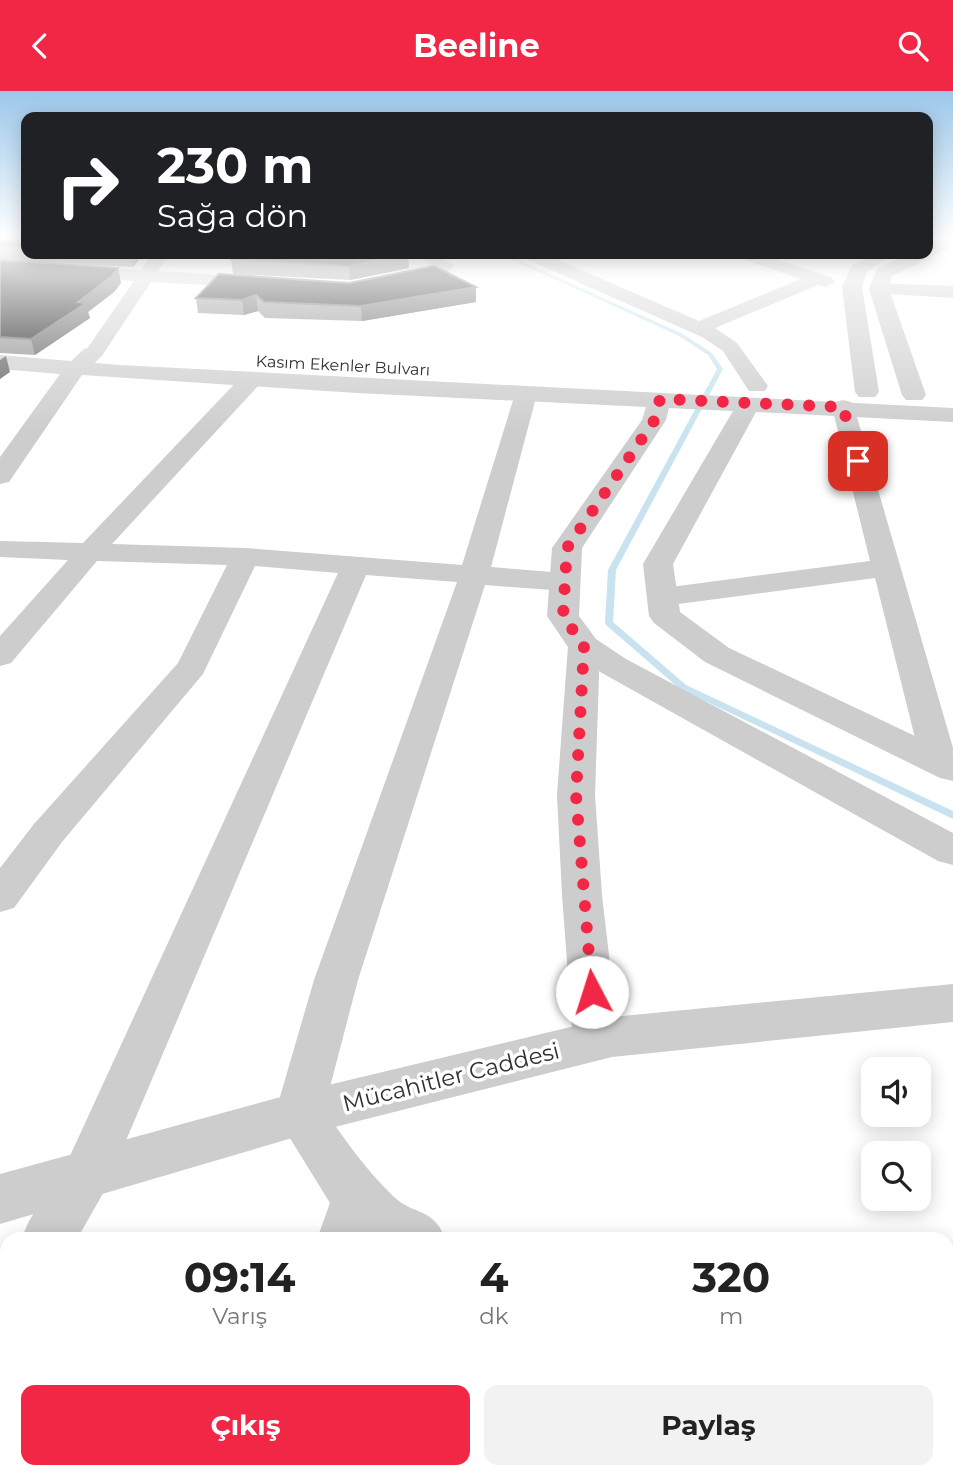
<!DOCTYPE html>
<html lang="tr">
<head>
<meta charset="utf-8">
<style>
	:root { --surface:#fff; --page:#f2f2f2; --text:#222; --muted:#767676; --accent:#f22645 }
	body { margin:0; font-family:Montserrat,sans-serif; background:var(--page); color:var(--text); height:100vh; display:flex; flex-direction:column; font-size:26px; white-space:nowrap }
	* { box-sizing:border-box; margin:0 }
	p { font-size:23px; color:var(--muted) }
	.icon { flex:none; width:38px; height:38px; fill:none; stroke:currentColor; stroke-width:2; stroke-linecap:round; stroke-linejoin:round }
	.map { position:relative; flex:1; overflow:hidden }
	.panel { position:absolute; left:0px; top:1141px; width:954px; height:247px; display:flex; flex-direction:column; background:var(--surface); border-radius:21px 21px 0 0; box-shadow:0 4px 18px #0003 }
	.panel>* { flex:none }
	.hud { position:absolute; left:21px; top:21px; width:912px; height:147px; border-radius:14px; box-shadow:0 4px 18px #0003; background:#202124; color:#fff; overflow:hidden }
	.tools { position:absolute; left:861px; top:966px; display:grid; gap:14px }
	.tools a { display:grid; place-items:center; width:70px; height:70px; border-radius:14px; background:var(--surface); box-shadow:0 4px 18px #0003; font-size:35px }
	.pin { position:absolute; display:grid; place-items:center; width:60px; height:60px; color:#fff; margin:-30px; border-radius:14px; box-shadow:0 4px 10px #0006 }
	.me { position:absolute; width:77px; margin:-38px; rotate:355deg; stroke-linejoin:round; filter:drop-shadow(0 0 5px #0008) }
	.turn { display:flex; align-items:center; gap:24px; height:147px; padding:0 21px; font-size:32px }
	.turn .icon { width:91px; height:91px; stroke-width:2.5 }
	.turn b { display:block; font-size:49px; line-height:60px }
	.eta { display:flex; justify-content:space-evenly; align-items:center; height:119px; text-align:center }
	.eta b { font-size:42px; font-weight:700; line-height:49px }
	.cta { display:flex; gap:14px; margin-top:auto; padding:14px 21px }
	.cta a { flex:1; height:80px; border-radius:14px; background:var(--accent); color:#fff; font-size:28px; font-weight:700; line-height:80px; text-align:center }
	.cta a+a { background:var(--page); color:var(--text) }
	header { display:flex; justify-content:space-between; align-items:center; height:91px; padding:0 21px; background:var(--accent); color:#fff; font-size:32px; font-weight:700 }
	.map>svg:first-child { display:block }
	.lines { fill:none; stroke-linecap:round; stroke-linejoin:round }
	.stream { fill:#c8e3ef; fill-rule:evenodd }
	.minor { fill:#cdcdcd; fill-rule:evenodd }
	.tertiary { fill:#cdcdcd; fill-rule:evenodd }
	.wall { fill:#8b8b8b }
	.shaded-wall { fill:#5d5d5d }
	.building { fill:#171717; stroke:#5d5d5d; stroke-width:2 }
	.route { stroke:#f22645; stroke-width:12; stroke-dasharray:0 21.6 }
	.labels { text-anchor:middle; stroke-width:7; stroke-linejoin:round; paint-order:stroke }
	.far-street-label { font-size:16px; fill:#303030; stroke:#fff }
	.near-street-label { font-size:23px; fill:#303030; stroke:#fff }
</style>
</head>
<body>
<header><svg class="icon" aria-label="back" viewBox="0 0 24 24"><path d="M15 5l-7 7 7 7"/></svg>Beeline<svg class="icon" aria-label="search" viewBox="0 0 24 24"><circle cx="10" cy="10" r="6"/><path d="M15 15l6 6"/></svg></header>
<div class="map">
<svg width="953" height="1387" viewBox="0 0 953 1387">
	<rect width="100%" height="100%" fill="#fff"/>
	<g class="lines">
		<path class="stream" d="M500,163h5l178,80 29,19 11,16 -107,201 -3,52 73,63 267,126v8l-273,-130 -74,-64 -1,-2 3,-53 109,-201 -9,-14 -29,-19z"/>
		<path class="minor" d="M414,163h21l20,12 -15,11 -48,9 -6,-1 -3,-4 3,-4 47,-11z
			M521,163h23l155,67 102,-42 -61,-21 -2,-4h24l70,24 3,4 -9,5 -8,-2 -103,43 22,15 31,43 -3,5h-16l-26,-40 -21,-14 -178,-79z
			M157,164l9,5 -8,11 106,7 9,5 -9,5 -113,-6 -50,75h-14l-3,-4 50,-72 -134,-9v-10l141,8 10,-14z
			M879,192l74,3v12l-81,-5 -2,-4 2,-4z
			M250,283l8,2 3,5 -3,5 -146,158 133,4 217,17 53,-171 3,-5h16l3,5 -46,173 74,6 10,3 5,6 -5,6 -10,3 -80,-6 -127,395 -34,130c22,31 42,60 69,86 22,21 38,9 53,43h-129l13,-36 -55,-89 39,-134 143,-398 -91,-7 -261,615 -28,49h-56l8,-18 40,-63 269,-585 -83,-7 -52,108 -141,168 -48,66 -14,4v-44l34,-44 144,-161 49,-98 -130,-4 -86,102 -11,3v-30l68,-76 -68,-3v-16l83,2 159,-167z
			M843,309l8,2 3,5 99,341 -1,22 -13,4 -13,-4 -5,-8 -46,-184 -212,28 -11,-3 -4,-6 4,-6 11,-3 207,-27 -38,-154 3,-5z
			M584,546l11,2 5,7 -5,149 7,100 17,146 -7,13 -16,6 -16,-6 -7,-13 -11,-146 -5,-100 11,-149 5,-7z
			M7,1188v64l-7,3v-64z
			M947,1235l6,1v58l-6,-1z
			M234,1381h137l2,6h-76l-1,-5 -2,5h-62z"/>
		<path class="tertiary" d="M943,147h10v8l-61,30 -3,13 37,106 -4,5h-16l-4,-5 -33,-106 8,-20 31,-15h20v-9z
			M877,163l8,5 -18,13 -5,15 17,105 -4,5h-16l-4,-5 -13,-105 10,-22z
			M92,256l8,2 3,5 -8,9 24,2 834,43v14l-197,-10 -83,152 7,48 49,36 224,106v27l-13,-3 -235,-116 -51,-39 -5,-7 -6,-52 90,-153 -64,-3 -3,12 -84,128 -3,68 17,23 30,20 327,174v32l-15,-4 -336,-188 -30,-20 -25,-37 5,-68 90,-128 4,-13 -289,-14 -275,-18 -73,107 -9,2v-27l60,-83 -60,-5v-14l71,6 13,-12z
			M953,893v38l-341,35 -313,79 -299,88v-50l299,-82 313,-75z"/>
	</g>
	<path class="wall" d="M0,147h26v16h117l-10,13 -133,-7z
		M231,168l178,9 -59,12 -117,-6z
		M0,169l121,23 -7,9 -26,20 2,6 -55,37 -35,-2z
		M219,183l257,28 -114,19 -97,-3 -7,-7 -14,4 -46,-2 -2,-15z"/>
	<path class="shaded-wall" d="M131,163h12l-10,13z
		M408,163l1,14 -59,12 -1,-14z
		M118,177l3,15 -7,9 -26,20 2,6 -55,37 -4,-16z
		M476,196v15l-114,19 -1,-15z
		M256,204l2,16 -14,4 -2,-15z
		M6,265l4,16 -10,7v-19z"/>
	<path class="building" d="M0,147h26v9l-26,-1z
		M235,163h173l-59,12 -118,-7z
		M0,169l118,8 -7,9 -33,25 8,1 -55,36 -31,-2z
		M434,175l42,21 -115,19 -97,-4 -8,-7 -14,5 -46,-2 23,-24 130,9z"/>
	<linearGradient id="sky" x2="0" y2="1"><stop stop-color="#9bc7eb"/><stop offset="0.43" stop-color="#fff"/><stop offset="1" stop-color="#fff" stop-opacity="0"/></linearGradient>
	<rect width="953" height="341" fill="url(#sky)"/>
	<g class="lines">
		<path class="route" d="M592,901l-16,-197 8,-149 -21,-30 4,-68 87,-127 6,-22 183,8 15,54"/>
	</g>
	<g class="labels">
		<g class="far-street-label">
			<text transform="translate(343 274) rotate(3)" y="6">Kasım Ekenler Bulvarı</text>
		</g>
		<g class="near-street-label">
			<text transform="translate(451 986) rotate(-14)" y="8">Mücahitler Caddesi</text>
		</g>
	</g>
</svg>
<div class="tools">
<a><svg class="icon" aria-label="sound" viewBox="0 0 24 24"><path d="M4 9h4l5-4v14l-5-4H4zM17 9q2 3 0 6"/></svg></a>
<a><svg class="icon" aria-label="search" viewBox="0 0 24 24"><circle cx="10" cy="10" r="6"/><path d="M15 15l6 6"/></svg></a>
</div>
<div class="pin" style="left:858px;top:370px;background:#d93025"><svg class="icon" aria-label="arrive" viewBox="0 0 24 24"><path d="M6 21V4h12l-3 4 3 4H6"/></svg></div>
<svg class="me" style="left:592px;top:901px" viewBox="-20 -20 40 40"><circle r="19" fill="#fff"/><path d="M0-13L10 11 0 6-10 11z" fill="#f22645"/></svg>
<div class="hud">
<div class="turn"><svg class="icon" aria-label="right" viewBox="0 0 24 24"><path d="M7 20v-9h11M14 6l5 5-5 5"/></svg><div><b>230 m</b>Sağa dön</div></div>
</div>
<section class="panel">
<div class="eta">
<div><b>09:14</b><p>Varış</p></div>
<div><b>4</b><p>dk</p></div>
<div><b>320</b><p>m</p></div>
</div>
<div class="cta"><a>Çıkış</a><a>Paylaş</a></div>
</section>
</div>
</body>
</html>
